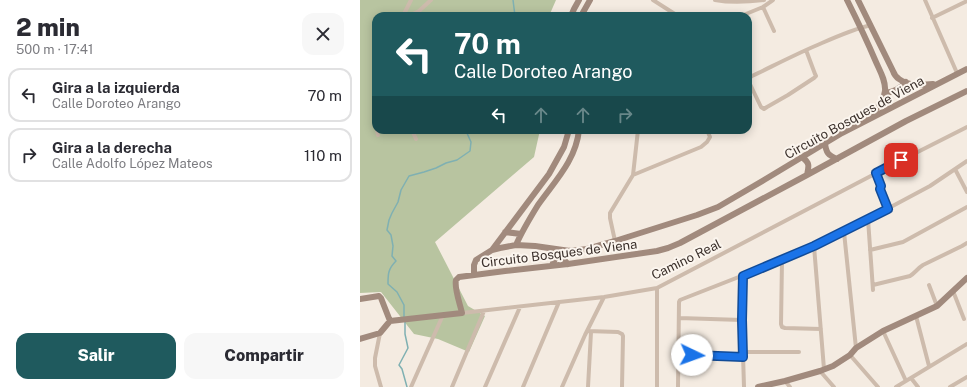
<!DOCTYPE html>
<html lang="es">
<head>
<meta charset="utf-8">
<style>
	:root { --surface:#fff; --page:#f7f7f7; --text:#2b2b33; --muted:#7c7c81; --line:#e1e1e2; --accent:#1f5a5e }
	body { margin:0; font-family:"Public Sans",sans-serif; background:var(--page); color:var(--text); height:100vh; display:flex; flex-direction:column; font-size:15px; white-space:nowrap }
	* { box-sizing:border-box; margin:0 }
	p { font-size:13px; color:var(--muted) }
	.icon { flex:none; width:22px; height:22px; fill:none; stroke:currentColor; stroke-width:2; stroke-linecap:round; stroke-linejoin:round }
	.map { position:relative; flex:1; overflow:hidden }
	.details { display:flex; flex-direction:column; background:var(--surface); width:360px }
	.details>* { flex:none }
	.banner { position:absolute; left:12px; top:12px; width:380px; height:122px; border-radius:12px; box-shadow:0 2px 10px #0003; background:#1f5a5e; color:#fff; overflow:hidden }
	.pin { position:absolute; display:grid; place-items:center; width:34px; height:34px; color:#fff; margin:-17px; border-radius:8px; box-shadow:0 2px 6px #0006 }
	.me { position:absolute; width:44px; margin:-22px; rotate:93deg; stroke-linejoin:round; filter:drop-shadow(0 0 3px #0008) }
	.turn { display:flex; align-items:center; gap:14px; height:84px; padding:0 16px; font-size:18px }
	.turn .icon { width:52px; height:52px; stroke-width:2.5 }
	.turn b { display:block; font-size:28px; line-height:34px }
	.lanes { display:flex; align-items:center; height:38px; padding:0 16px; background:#0003; justify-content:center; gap:20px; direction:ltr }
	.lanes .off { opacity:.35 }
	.round { display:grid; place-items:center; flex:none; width:42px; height:42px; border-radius:12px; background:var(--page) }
	.overview { display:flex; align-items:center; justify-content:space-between; height:68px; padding:0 16px }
	h1 { font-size:24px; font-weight:800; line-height:30px }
	.cta { display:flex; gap:8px; margin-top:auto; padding:8px 16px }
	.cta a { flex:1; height:46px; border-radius:12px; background:var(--accent); color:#fff; font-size:16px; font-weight:800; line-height:46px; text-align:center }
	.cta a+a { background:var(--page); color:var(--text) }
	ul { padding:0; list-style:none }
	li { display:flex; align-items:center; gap:12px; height:54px; margin:0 8px 6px; padding:0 8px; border:2px solid var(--line); border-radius:12px }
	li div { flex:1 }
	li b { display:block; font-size:15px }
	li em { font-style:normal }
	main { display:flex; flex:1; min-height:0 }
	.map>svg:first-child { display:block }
	.green { fill:#b8c4a0 }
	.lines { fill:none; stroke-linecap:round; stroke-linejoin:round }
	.stream { stroke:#7fb0b2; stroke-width:1.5 }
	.street { stroke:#cdbbac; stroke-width:4 }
	.secondary { stroke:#a18a7d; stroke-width:6 }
	.route-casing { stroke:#114b97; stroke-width:10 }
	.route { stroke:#1a73e8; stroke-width:7 }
	.labels { text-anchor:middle; stroke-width:4; stroke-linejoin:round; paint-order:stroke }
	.street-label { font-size:13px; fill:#3b302b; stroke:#fbf5ee }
</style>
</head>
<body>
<main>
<section class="details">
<div class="overview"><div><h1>2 min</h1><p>500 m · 17:41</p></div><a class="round"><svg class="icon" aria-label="close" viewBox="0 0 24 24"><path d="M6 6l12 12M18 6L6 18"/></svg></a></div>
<ul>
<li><svg class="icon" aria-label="left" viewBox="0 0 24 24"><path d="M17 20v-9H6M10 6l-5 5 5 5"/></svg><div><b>Gira a la izquierda</b><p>Calle Doroteo Arango</p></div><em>70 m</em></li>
<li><svg class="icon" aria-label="right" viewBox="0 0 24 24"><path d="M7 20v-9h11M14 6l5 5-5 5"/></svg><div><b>Gira a la derecha</b><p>Calle Adolfo López Mateos</p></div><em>110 m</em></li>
</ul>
<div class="cta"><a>Salir</a><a>Compartir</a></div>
</section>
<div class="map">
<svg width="607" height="387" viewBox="0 0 607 387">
	<rect width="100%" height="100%" fill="#f4ebe1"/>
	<path class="green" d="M0,0h196l-7,16h-173v114h164l-6,27 -99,85 33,64 17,10 -16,36 -31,-13 -24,-5 -33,-42 -21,1z"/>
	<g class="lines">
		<path class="stream" d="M153,0l2,16
			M44,317v-12l-7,-13 -9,-8c0,-10 0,-15 8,-23l-4,-5 1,-10 -2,-11 -4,-5 2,-10 3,-7 6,-11 3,-12 8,-14 15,-4 12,-4 10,-5 11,-3 13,-9 1,-9 -5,-11 -2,-1
			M45,321v13l3,14 -9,17 3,4 5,18"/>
		<path class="street" d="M293,0l25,16
			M355,0c16,3 33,2 49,0
			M565,0l32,73
			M403,7l11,24
			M43,16l8,-16
			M49,16l10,-5 12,-11
			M381,16l22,-9 10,-7
			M572,18l35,-17
			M446,50l9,24 1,2 -2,2 -26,17 -21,12 -3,2 -3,-2 -12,-25v-4l3,-2c23,-11 46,-23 70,-33 16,-7 32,-14 49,-18
			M17,130l1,5
			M52,130l4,9
			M595,169l12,23
			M516,173l5,13v3l7,20
			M273,175l68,-28 6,-5 3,-5 -3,-7
			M508,219l5,71
			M484,232l12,116
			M255,241l-5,-23v-5l23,-38 5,-45
			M454,246l10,123
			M510,250l33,-8 64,-35
			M422,260l-1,64 1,3 3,1 36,1
			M383,276l-1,44 2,67
			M513,285l37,-9c5,-3 8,-8 13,-11l39,-19 5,-3
			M569,285l8,21
			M593,291l11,28
			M102,313l142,-16 53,-9 231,-121 79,-40
			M556,316l13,50
			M319,318l63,2
			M227,331l31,1 4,2 1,2 -1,51
			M523,331l23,50
			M20,333l-5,25v8l6,21
			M383,352h56
			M319,354l64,3
			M490,355l28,32
			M460,371l14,16
			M551,378l7,9
			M425,381l5,6
			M51,387l32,-72
			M92,387l32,-76
			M125,387l35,-80
			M163,387l36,-85
			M202,387l23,-52 19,-38
			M228,387l3,-55
			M297,387v-99
			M318,387l1,-85 1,-2 102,-40 62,-28 86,-46 37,-25
			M536,387l71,-43
			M590,387l17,-10"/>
		<path class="secondary" d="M487,0c10,20 20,41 29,62 4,9 10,19 9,29 -1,10 -10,19 -16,27
			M498,0l35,71c1,3 3,6 6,8 9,7 23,6 34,5
			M211,16l3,-7 5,-9
			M221,16l9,-16
			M525,93c9,-1 15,-4 21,-11
			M465,143c1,10 3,12 12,16
			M442,157c8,6 7,9 5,18
			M145,232l16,2
			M156,245c6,-14 14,-27 22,-40 17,-24 38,-45 41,-75
			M132,250l57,-76 15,-27 5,-17
			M208,264l-3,-3 -1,-3 6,-7
			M192,265l3,-6 -2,-10
			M114,275v-10l2,-5 16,-10 8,-2 16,-3 19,1 35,5 17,-2 28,-8 82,-26 21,-8 46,-27 78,-47 125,-64
			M0,299l19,-3 2,2 9,23 72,-8c-2,-9 -8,-25 -6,-33l3,-3 46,-6 63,-7 89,-13 11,-3 12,-5 127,-68 99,-54 61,-30
			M0,339l20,-6 10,-12
			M398,387l27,-6 35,-10 13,-5 17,-11 6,-7 27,-17 54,-25 30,-28"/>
	</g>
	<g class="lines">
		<defs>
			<path id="route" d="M332,355l51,2 -1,-37 1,-44 71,-30 74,-37 -8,-20 1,-3 -5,-13 25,-13"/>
		</defs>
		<use href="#route" class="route-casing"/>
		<use href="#route" class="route"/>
	</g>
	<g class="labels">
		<g class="street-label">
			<text transform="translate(494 117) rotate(-29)" y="5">Circuito Bosques de Viena</text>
			<text transform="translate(199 253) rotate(-7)" y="5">Circuito Bosques de Viena</text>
			<text transform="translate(326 259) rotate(-26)" y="5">Camino Real</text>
		</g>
	</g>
</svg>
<div class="pin" style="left:541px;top:160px;background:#d93025"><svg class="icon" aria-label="arrive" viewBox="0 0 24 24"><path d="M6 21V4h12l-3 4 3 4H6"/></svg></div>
<svg class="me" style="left:332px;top:355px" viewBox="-20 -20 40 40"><circle r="19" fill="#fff"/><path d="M0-13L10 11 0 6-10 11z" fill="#1a73e8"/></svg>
<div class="banner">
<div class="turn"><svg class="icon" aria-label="left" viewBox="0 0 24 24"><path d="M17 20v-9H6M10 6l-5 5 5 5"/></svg><div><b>70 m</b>Calle Doroteo Arango</div></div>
<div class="lanes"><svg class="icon" aria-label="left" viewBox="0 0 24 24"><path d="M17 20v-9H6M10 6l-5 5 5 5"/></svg><svg class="icon off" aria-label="ahead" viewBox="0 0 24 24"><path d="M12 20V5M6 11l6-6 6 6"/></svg><svg class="icon off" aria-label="ahead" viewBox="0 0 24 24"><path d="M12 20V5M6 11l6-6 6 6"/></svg><svg class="icon off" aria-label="right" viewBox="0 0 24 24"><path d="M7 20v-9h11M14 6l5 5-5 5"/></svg></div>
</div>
</div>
</main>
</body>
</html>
